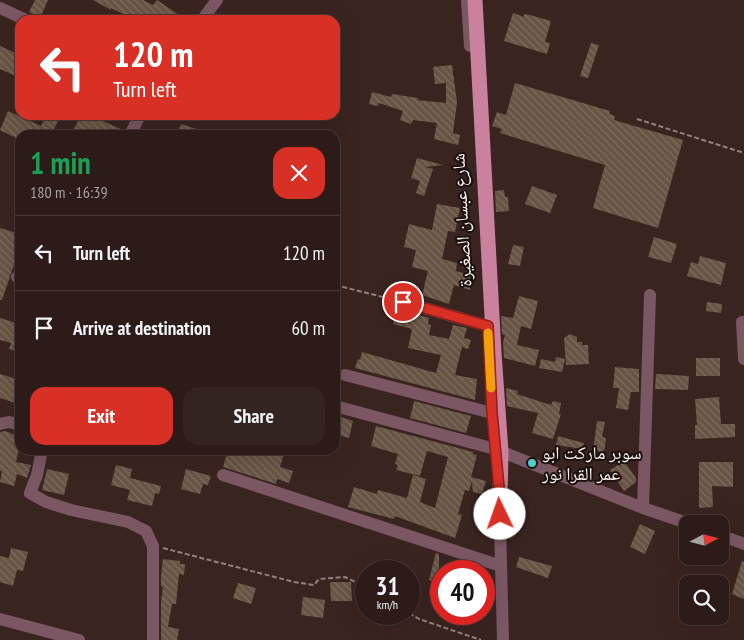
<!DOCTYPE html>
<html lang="en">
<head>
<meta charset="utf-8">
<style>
	:root { --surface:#2c1b18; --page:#342421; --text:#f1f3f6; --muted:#a6a1a2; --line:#483937; --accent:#d93025 }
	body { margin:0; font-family:"PT Sans Narrow","Noto Naskh Arabic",sans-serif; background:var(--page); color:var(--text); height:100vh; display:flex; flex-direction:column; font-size:19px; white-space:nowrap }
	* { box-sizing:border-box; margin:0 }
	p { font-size:16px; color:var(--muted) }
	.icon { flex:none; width:28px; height:28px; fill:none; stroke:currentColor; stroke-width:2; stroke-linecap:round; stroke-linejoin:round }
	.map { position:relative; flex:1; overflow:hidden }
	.side { position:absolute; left:15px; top:130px; width:325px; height:325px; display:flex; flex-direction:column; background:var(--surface); border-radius:15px; box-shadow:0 5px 20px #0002,0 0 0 1px var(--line) }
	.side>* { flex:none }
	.banner { position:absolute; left:15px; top:15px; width:325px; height:105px; border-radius:15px; box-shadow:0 5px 20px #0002,0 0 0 1px var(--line); background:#d93025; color:#fff; overflow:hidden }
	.needle { width:32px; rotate:83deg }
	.tools { position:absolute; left:679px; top:515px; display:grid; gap:10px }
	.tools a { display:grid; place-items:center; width:50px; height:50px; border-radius:10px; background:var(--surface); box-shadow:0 5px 20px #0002,0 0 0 1px var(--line); font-size:25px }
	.speed { position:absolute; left:355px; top:560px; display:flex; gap:10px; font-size:25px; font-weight:700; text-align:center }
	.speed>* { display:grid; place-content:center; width:65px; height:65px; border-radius:50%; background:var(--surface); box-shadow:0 5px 20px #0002,0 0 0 1px var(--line); line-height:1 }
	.speed small { font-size:12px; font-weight:400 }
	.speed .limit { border:8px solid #d22; background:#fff; color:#111 }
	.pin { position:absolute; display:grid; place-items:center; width:42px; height:42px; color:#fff; margin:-21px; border:2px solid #fff; border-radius:50%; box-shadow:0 1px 5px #0007 }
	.me { position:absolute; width:55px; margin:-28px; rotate:357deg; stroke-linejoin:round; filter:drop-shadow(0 0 4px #0008) }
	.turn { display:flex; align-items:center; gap:18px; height:105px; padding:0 15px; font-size:22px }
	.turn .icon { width:65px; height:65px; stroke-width:2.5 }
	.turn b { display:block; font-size:35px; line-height:42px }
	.round { display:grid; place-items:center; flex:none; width:52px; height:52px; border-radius:15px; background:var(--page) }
	.headline { display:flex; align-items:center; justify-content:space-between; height:85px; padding:0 15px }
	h1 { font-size:30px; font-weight:600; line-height:38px; color:#1e9e55 }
	.primary-button { display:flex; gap:10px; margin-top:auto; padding:10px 15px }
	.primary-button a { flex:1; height:58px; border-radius:15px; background:var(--accent); color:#fff; font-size:20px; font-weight:600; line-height:58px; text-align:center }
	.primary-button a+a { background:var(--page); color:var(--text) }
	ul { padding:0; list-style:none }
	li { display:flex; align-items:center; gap:15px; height:75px; padding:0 15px; border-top:1px solid var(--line) }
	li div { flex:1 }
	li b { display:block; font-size:19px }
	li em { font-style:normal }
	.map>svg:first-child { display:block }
	.building { fill:url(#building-back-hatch) }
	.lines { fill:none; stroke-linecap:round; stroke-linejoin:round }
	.path { stroke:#93817e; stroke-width:2; stroke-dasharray:5 2.5; stroke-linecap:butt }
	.minor { stroke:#7b5764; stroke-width:12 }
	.major { stroke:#ca819d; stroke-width:15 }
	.route-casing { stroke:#8d1f18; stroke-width:12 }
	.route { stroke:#d93025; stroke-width:9 }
	.slow { stroke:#f59e0b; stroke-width:9 }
	.poi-dot { fill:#52cdce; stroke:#1a100e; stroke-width:2 }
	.labels { text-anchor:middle; stroke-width:4; stroke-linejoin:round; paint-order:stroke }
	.street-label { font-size:18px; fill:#fef1ef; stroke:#1a100e }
	.poi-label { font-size:18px; fill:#fef1ef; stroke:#1a100e; text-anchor:start }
</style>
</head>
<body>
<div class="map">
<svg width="744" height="640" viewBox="0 0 744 640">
	<defs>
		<pattern id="building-back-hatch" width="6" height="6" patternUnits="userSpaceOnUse" patternTransform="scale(1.25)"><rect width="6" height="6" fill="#675444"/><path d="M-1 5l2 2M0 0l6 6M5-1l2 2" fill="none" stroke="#7e6d5f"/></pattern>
	</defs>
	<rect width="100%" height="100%" fill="#3a2420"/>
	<path class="building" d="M35,0h13l-8,18 -11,-6z
		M93,0h50l10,5 4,-5 22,15 -3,5h-41l-24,-12v2z
		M513,13l11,4v-3l6,1 21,6 -6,21 5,1 -3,11 -43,-13z
		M591,43l8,2 -11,33 -8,-2z
		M0,46l20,9v23l-20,-9z
		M452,65l5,37 -4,31 7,2 -2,10 -24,-6 3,-16 -24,-3 -2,4 -11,-4 3,-9 -24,-8 -1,3 -9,-2 3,-12 19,5 1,-3 26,4 -1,2 29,3v-20l-11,1 -2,-17z
		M515,83l95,28 -1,3 6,2 -1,4 69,20 -25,88 -65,-20 12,-43 -105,-32 2,-4 -10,-3 5,-14 9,3z
		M8,111l33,15 5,-11h15l-7,14 14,6h-48v5l-20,-10z
		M81,115h19l-2,4 25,11 -1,5h-51z
		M181,124l28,9 -1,2h-31z
		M417,158l26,7 -18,2 8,2 -9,27 -8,-3 4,-12 -9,-3z
		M532,186l25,9 -7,18 -25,-9z
		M504,190l1,7h3l1,14 -13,1 -1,-21z
		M437,204l23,4 -5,24 -7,-1 -6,28 15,4 -1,8 14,4v15l-16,-5 -5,19 -27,-9 6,-24 -16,-4 4,-17 -12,-3 5,-23 23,6z
		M0,228l20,6v23l-3,-1 -15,44h-2z
		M654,237l23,7 -6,19 -23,-6z
		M513,245l11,2 -4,19 -12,-2z
		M700,256l26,7 -5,22 -34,-9 4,-14 7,2z
		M519,296l19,5 -7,28 -10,-3 -4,19 22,5 -4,16 -31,-8 -1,-16 2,-7 -3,-1 -1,-18 12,2z
		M707,302l15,2 -1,9 -15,-2z
		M397,307l4,3 28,8 -1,6 3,1 -2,10 20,4 4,-14 14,3 -3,10 7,2 -3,9 -6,-2 -7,28 22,4 -2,21 -120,-32 3,-9 2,1 2,-8 74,21 5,-18 -33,-7 4,-19 -19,-5z
		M0,318l20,6v28l-11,-3 2,-6 -11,-3z
		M570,334l7,3v5h5v3h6l1,19 -23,1 -2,-27z
		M556,357l9,2 -3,13 -23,-4 2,-9 14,3z
		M696,358h24v18h-24z
		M615,367l24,2v23h-8l-3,18 -12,-2 3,-20h-6z
		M0,374l20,6v6l-5,17 -15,-5z
		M656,374l33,2 -1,14 -33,-1z
		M506,388l12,3 -1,3 34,11 2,-4 8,2 -2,11h2l-8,25 -21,-6 6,-20 -31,-7z
		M719,397l2,27h14v13l-40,2v-14h2l-2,-26z
		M414,401l57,15 -5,17 -56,-15z
		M335,415l18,6 -4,17 -14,-4z
		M597,421l8,1 -3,15 4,1 -2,14 -11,-1z
		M376,426l97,26v2l4,1 -6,22 15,4 -4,13 -9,-2 -1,-11 -3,10 -4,-1 -7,24 4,1 -7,23 -60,-22 -1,3 -46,-12 6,-20 23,7 1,-4 29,8 6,-23 13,4 -6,23 15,6 13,-51 -21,-6 -7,25 -24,-6 2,-5 -3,-1 3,-10 -27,-8z
		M5,431l11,4 -1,2 5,1v11l-1,-1 -3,14 15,3 -4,13 -10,-4 -3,12 -14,-4 2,-11h-2v-39z
		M558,436l26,7 -1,6 -27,-4z
		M228,450h57l-5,17 13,4 -4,12 -12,-4 -1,5 -53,-17z
		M624,461l12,17v4l-12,9 -14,-21z
		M699,462h34v25l-21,-1 1,21 -14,1z
		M116,465l16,4 -2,9 31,8 -2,8 -4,-1 -3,13 -25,-6 3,-10 -19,-5z
		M47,469l22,5 -5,21 -22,-5z
		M186,469l25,7 -3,9 -5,-1 -3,10 -19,-5z
		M640,524l15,7 -10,23 -15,-7z
		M11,548l17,4 -5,19 -6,-1 -4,16 -13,-4v-26l9,2z
		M436,553l3,1v18h2l-2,11 -10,-3z
		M519,557l33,9 -4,12 -32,-11z
		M163,559l17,2v3h5l-1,11 -5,-1 -3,30h-4l-4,23 11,2 -2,11h-16v-38l2,-15h-2v-11z
		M742,561l2,1v37l-12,-5z
		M330,582h21l1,19h-21z
		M238,583l18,5 -5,16 -18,-6z
		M303,597l22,3 -2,18 -22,-3z"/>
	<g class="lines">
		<path class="path" d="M637,119l107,34
			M335,285l56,14
			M163,548l131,34 20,3 5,-6 26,-2 21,10
			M409,613l10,6 62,21"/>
		<path class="minor" d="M467,0l3,46
			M0,8l26,12
			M202,20l15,-20
			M130,135l10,-20
			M17,277l3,1
			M403,302l85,24
			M742,322l2,37
			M345,375l147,38
			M335,406l160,43 148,59 47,16
			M0,424l9,-2 11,3
			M42,450l-5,25 -7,18 16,9 25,8 57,12 18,9 7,15v94
			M223,475l278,91
			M499,488l4,152
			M643,508l7,-213
			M720,535l24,9
			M0,619l79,21"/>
		<path class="major" d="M475,0l19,353 7,99 -1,45"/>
	</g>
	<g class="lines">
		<defs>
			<path id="route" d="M403,302l85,24 4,87 8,85v16"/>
		</defs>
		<use href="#route" class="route-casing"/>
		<use href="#route" class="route"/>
		<path class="slow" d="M488,333l3,55"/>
	</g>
	<circle class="poi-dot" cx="532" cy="463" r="5"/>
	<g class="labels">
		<g class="street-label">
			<text transform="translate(462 220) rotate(-93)" y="6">شارع عبسان الصغيرة</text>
		</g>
		<g class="poi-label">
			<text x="542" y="459">سوبر ماركت ابو<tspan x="542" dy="21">عمر القرا نور</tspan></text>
		</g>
	</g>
</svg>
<div class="tools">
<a><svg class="needle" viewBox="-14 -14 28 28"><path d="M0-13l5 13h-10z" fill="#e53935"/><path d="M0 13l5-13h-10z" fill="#a6a1a2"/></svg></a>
<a><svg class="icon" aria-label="search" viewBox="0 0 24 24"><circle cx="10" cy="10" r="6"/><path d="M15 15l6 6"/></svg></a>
</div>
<div class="speed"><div>31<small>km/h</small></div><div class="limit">40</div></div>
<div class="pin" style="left:403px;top:302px;background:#d93025"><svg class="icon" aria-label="arrive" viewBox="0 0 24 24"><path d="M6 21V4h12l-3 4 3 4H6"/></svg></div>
<svg class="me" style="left:500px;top:514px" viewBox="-20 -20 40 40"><circle r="19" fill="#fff"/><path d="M0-13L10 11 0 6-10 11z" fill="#d93025"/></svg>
<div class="banner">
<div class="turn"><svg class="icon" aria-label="left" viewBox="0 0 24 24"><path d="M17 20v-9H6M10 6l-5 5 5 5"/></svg><div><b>120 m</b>Turn left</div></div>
</div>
<section class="side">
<div class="headline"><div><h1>1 min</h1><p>180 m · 16:39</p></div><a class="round" style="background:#d93025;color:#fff"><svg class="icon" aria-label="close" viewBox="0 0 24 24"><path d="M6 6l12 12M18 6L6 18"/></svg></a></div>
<ul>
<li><svg class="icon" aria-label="left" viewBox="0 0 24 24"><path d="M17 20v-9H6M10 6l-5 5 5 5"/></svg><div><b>Turn left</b></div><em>120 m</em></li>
<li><svg class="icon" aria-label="arrive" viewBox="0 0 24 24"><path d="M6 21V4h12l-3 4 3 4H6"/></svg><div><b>Arrive at destination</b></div><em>60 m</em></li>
</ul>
<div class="primary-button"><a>Exit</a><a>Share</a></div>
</section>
</div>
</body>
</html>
